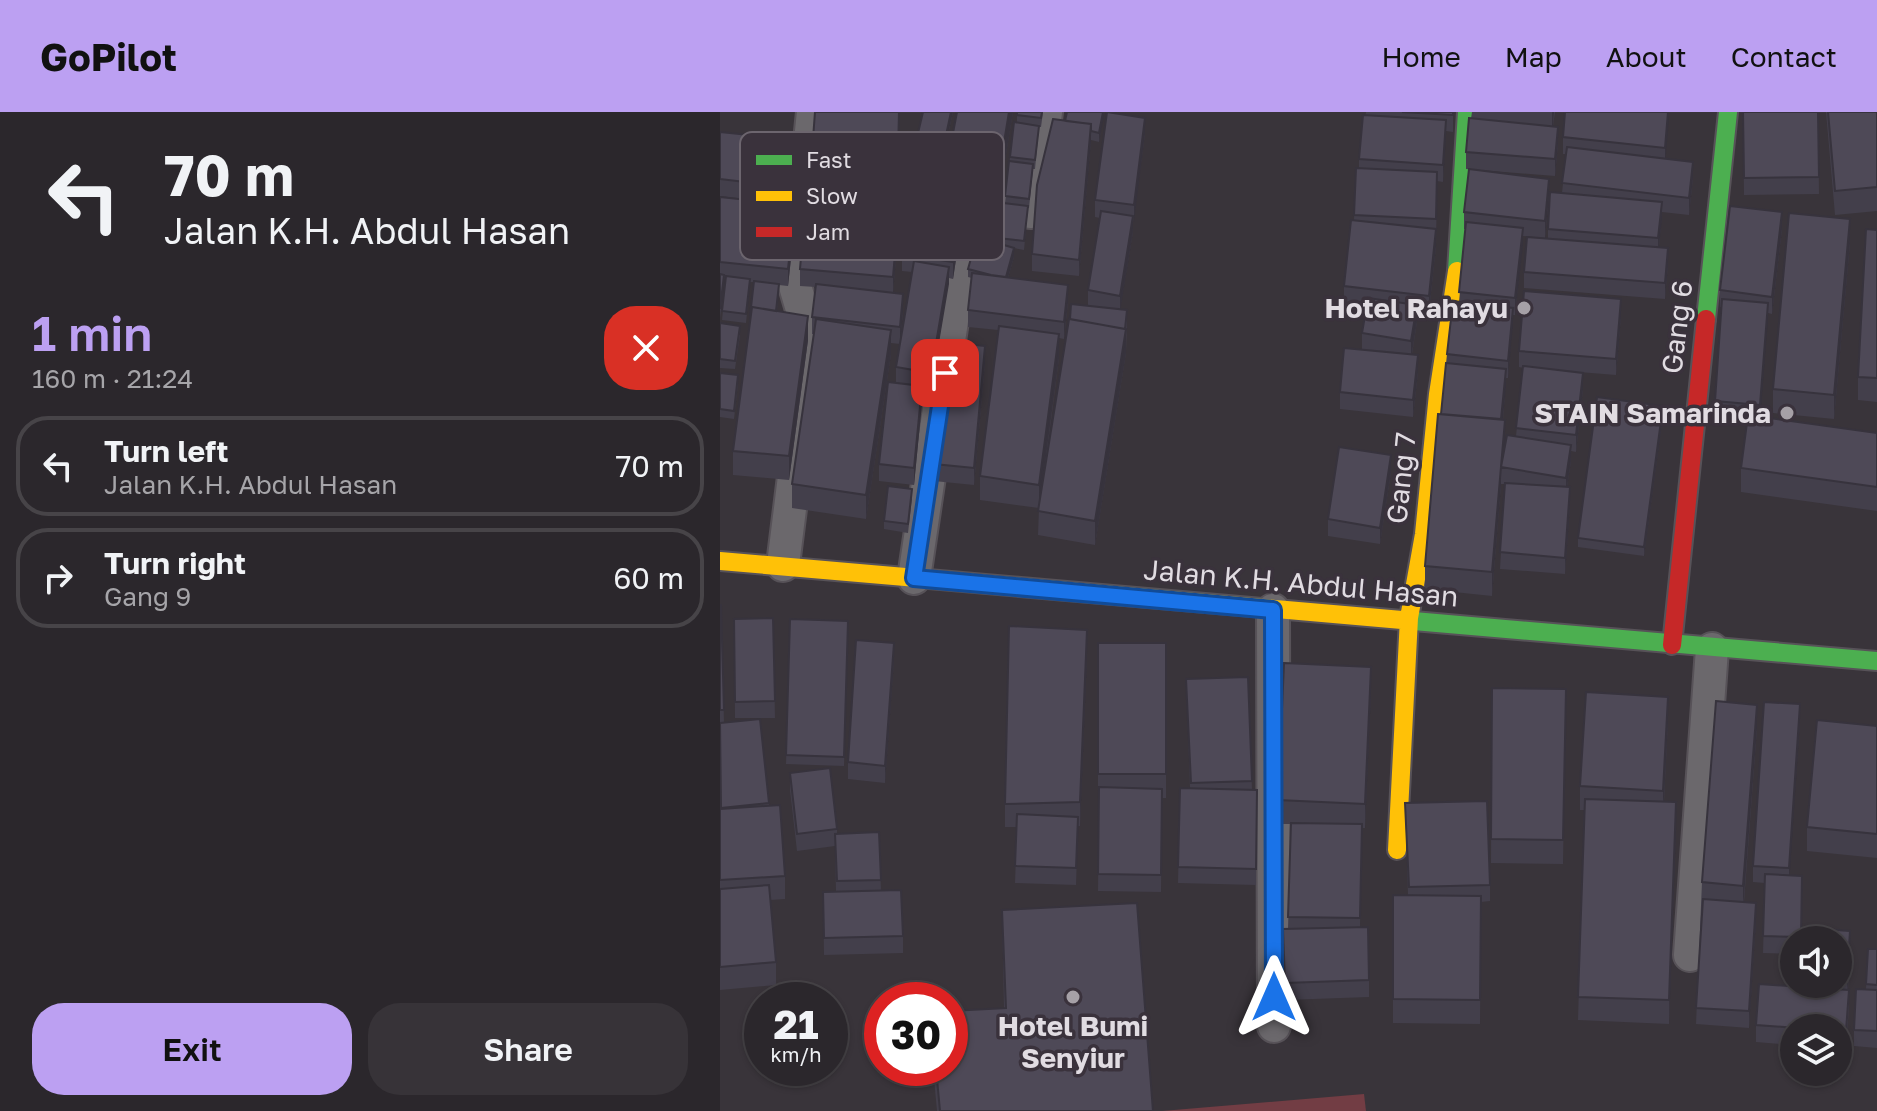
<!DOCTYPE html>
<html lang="en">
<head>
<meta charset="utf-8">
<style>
	:root { --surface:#2b272c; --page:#373338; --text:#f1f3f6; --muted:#a6a5a9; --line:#474448; --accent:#bca0f2 }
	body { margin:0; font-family:"Golos Text",sans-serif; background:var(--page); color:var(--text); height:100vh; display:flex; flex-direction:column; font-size:30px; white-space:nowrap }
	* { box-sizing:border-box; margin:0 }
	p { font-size:26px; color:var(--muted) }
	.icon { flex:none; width:44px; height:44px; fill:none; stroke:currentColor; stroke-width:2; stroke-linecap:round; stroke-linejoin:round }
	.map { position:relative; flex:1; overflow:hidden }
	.side { display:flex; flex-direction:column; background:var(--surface); width:720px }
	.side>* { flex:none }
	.guide { background:#2b272c; color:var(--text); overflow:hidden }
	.buttons { position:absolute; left:1060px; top:814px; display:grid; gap:16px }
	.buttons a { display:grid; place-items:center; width:72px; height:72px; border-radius:50%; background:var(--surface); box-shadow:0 2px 6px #0004,0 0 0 2px var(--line); font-size:40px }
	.speed { position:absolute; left:24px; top:870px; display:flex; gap:16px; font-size:40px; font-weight:700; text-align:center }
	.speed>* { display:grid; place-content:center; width:104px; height:104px; border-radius:50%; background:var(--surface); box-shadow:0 2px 6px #0004,0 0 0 2px var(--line); line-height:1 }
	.speed small { font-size:20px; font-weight:400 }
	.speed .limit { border:12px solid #d22; background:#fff; color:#111 }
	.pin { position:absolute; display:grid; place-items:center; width:68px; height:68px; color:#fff; margin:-34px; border-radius:16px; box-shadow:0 4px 12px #0006 }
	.me { position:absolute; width:88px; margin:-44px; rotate:0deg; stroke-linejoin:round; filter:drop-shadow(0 0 6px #0008) }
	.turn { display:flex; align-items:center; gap:28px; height:168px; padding:0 32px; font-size:36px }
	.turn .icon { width:104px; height:104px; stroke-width:2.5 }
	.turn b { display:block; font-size:56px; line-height:68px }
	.round { display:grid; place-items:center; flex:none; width:84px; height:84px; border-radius:32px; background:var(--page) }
	.headline { display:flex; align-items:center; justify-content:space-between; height:136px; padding:0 32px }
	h1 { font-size:48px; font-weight:600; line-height:60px; color:var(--accent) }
	.button { display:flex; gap:16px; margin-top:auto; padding:16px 32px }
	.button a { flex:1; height:92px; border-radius:32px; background:var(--accent); color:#111; font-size:32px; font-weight:600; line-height:92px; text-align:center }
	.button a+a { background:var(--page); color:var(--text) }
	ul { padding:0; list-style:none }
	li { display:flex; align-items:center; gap:24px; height:100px; margin:0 16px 12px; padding:0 16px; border:4px solid var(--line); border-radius:32px }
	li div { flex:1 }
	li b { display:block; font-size:30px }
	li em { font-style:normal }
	header { display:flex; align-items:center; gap:48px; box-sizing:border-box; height:112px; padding:0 40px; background:var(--accent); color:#111 }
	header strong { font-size:38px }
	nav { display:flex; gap:44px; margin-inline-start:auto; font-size:28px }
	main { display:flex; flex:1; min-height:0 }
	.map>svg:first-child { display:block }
	.green { fill:#723d44 }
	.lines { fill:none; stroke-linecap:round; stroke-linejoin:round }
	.street-casing { stroke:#575258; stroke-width:36 }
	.fast-casing { stroke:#575258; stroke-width:22 }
	.slow-casing { stroke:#575258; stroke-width:22 }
	.jam-casing { stroke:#575258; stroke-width:22 }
	.street { stroke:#6b686c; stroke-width:32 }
	.fast { stroke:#4caf50; stroke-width:18 }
	.slow { stroke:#ffc107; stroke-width:18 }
	.jam { stroke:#c62828; stroke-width:18 }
	.wall { fill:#433f4b }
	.shaded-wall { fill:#37333d }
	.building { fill:#4e4957; stroke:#37333d; stroke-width:2 }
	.route-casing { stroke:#114b97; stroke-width:20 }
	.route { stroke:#1a73e8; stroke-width:14 }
	.poi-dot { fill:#a6a1a7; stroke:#3a323c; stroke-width:3 }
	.labels { text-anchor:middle; stroke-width:7; stroke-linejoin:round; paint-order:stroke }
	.poi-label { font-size:28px; font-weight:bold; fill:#e1dce2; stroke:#3a323c; text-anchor:end }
	.street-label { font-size:28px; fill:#e1dce2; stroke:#3a323c }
	.key { fill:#3a323c; stroke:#6c656e; stroke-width:2 }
	.key-label { font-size:22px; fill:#e1dce2 }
</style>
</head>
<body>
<header>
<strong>GoPilot</strong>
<nav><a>Home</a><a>Map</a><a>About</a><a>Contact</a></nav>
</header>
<main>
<section class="side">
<div class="guide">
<div class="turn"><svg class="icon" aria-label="left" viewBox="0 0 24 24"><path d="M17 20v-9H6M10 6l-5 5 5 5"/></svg><div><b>70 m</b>Jalan K.H. Abdul Hasan</div></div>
</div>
<div class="headline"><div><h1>1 min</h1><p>160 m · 21:24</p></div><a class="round" style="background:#d93025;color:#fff"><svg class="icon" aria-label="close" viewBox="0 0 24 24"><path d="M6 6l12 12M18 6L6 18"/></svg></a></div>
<ul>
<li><svg class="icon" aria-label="left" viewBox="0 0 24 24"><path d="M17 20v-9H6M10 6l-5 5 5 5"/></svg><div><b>Turn left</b><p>Jalan K.H. Abdul Hasan</p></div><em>70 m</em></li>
<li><svg class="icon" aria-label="right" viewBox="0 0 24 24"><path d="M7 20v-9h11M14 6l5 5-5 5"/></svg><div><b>Turn right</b><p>Gang 9</p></div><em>60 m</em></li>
</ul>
<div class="button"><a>Exit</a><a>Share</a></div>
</section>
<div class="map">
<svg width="1157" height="999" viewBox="0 0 1157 999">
	<rect width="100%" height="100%" fill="#39343a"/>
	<path class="green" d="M644,982l2,17h-204z"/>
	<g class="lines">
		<defs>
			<path id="street" d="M63,453l28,-225 -16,-54 18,-174
				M194,466l52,-352 30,-1 5,-16 31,3 14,-100
				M553,498l1,416
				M970,843l22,-306"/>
			<path id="fast" d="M737,159l10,-159
				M986,207l22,-207
				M682,508l475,41"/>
			<path id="slow" d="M0,449l682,59
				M677,738l12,-232 15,-84 14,-140 19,-123"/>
			<path id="jam" d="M952,533l34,-326"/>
		</defs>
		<use href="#street" class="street-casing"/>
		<use href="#fast" class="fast-casing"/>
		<use href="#slow" class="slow-casing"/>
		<use href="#jam" class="jam-casing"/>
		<use href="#street" class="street"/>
		<use href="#fast" class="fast"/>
		<use href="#slow" class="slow"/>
		<use href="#jam" class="jam"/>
	</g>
	<path class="wall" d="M179,0l-2,101 -88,-4v-17z
		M203,0h30l-8,36 -4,-1 -7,52 10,1v-20l69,-68 -18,108 -33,-10v10l-9,59 -4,-1 -18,112 -9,-2v15l-8,82 -35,-4v-17l17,-81v-16l16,-95 -10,-1v-17l8,-51 -1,-8 9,-53v-9z
		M297,0h26l-2,15h-2l-4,42h-2l-4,39h-1l-4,42 -10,-2v9l-6,21 60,24 -4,37 -5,-1v20l-17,133 46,-185v-16l12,-72 -5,-1v-17l50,-66 -12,88v10l-13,77 7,10 -1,34 -31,192 -57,-10 1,-27 -59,-8v-24l18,-146 -30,-3v-17l4,-32 -4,-1v-8l30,-26 7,-40 5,-46 7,-34z
		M384,0l-5,30 -8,-2 -12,136 -47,-5v-17l33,-133z
		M646,0h87v20l-7,-1 -3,51 -6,-1 -1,65 -7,66 -12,-1v11l-5,32 6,18 -5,45 -73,-8v-17l22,-42v-17l5,-27 -23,-3v-17l10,-66 2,-52h3v-9z
		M752,0h83l-2,14 5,17 -3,33 -89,-7v-17z
		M949,0l-4,46 28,20 -4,37 -27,-3 -3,35 9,17 -3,35 -141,-11v-16l24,-34v-9l14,-36 4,-39h-3v-17z
		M1023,0h75l1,82 -75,1z
		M1106,0h51v99l-42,4z
		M0,20l77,25 -2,48 -75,-9z
		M829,83l-4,43 -22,-2 -8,79h-2l-5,63h-2l-3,42 2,26 11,-10 7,-68 -4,-1v-16l102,-35 -5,59 -37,-3 4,17 -7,63 -5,-1v10l-4,26 3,17 -5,70 -65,-5 5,-85h-4l-9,112 -67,-7v-23l22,-212 12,-52 7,-73h-2v-17z
		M0,85l75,24 -7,65 -9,-1 -2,26 31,29 -19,140 -56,-5v-24l17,-128 4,-41h-4l-4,41 -24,-3 4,-40 -2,-1 -4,39z
		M1062,117l-10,85 -4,-1 -8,104 117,16v78l-136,-19v-24l7,-48 -33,-2v-17l7,-94h-2v-17z
		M1157,118v172l-19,-2v-23z
		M178,123l-5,58 10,18 -3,33 -9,-1v11l-25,165 -74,-11v-24l22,-150h-2v-17l4,-30 -16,-1v-17z
		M1130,131l-16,176 -61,-6v-24z
		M0,211l20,12 -5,34 -15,-1z
		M265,251l-11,122 -40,-4v-17z
		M0,261l18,11 -4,35 -14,-2z
		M943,303l-19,141 -66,-9v-9z
		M671,360l-11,72 -52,-8v-17z
		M192,386l-4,35 -24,-4v-8z
		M0,493h1l3,118 36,-4 9,86 16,71v23l-15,1 6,62v23l-56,5z
		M53,506l2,100h-40l-1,-99z
		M70,507l58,2 -4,145 -58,-2z
		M378,531h68v155h-4l-1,94 -63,-1 1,-93h-1z
		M367,542l-7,172h-2l-2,59 -61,-2 2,-56h-12v-23z
		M174,548l-9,123 -37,-4v-17z
		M528,565l4,113h5l-1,95 -78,-2 2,-95h10l-4,-109z
		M772,576l74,1 -3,175 -72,-1z
		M651,579l-6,137h-3l-2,99 9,53v17l-84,3 -2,-71h5l3,-105h-13v-24z
		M948,609l-4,81 12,24 -7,198 -91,-4 6,-210h-4v-24z
		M1080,609l-11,155 12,64h-7v14l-31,-1 2,-70 -12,-1v-16z
		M1157,614v132l-70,-7v-24z
		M1037,616l-13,174 12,18 -7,108 -53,-4 6,-142z
		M70,661l47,56v5l42,-2 2,59 22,45v17l-79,2 -1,-63h13l-1,-46 -38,5 -7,-61z
		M685,691l85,82v16l-9,1 -1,122 -87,-1v-128h15z
		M282,798l151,201h-216l-4,-43h17l54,-60z
		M1118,828l12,8 -2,42 1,17 -3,41 -8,-1v-19h-44v17l-38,-3v-17l48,-38v-3h34z
		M1148,837h9v99l-23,-2v-16l12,-41z"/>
	<path class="shaded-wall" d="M231,0h2l-8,36v-8z
		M289,0h4l-18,108v-23z
		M383,0l1,5 -5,25v-9z
		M832,0h2l-2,24z
		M948,0l1,7 -4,46v-17z
		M425,6v16l-11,88v-17z
		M726,8v17l-3,45v-17z
		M371,12v17l-12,135v-16z
		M838,15v16l-3,33v-17z
		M221,34v8l-8,53v-9z
		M973,50v16l-4,37v-17z
		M829,67v16l-4,43v-17z
		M942,90v17l-4,36v-17z
		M242,91v17l-9,59v-17z
		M75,93v16l-7,65v-17z
		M1062,100v17l-10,85v-17z
		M413,104v16l-13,80v-16z
		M178,106v17l-5,59v-17z
		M1130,107v24l-16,176v-24z
		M803,116v17l-8,70v-17z
		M716,117v17l-7,66v-16z
		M294,136v9l-9,31v-8z
		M948,136v16l-3,35v-16z
		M229,155v17l-18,106v-17z
		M348,173v17l-4,37v-17z
		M183,182v17l-3,33v-17z
		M901,187v17l-5,59v-16z
		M1048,191v16l-8,102v-16z
		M697,193v17l-6,36v-17z
		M793,196v16l-5,54v-17z
		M88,204v24l-19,140v-24z
		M406,217v24l-31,192v-24z
		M171,218v24l-25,165v-24z
		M339,222v24l-20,150v-23z
		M265,234v17l-11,122v-17z
		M698,243v17l-5,45v-17z
		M786,257v17l-5,52v-17z
		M863,261v16l-7,63v-17z
		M202,274v17l-8,82v-17z
		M943,294v9l-19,141v-9z
		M785,308v24l-4,23v17l-9,112v-24z
		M851,333v16l-5,33v-16z
		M671,343v17l-11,72v-16z
		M850,375v17l-5,70v-16z
		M367,518v24l-7,172v-24z
		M174,531v17l-9,123v-17z
		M651,555v24l-6,137v-24z
		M948,585v24l-5,94v-24z
		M1080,592v17l-11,164v-17z
		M1037,593v23l-14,181v-23z
		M956,690v24l-7,198v-24z
		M1036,791v17l-7,108v-17z
		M1130,819v17l-3,49v-17z"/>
	<path class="building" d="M95,0h84l-2,84 -88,-4z
		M203,0h28l-6,28 -27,-7z
		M237,0h52l-14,85 -51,-17z
		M297,0h25l-1,6 -24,-3z
		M347,0h36l-4,21 -8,-2v-7l-26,-3z
		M387,0l38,6 -11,87 -39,-5z
		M682,0h51v3z
		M845,0h103l-3,36 -102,-11z
		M1023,0h75l1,65 -75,1z
		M1108,0h49v75l-42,4z
		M643,3l83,5 -3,45 -84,-6z
		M749,6l89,9 -3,32 -89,-7z
		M333,7l38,5 -12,136 -47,-6 5,-69z
		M294,10l25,4 -4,34 -25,-3z
		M0,20l77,8 -2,48 -75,-9z
		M847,35l126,15 -4,36 -127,-15z
		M289,49l24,3 -4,35 -24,-3z
		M636,56l81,4 -1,47 -82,-4z
		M749,57l80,10 -4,42 -81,-9z
		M830,80l112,10 -4,36 -110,-9z
		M191,84l51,7 -9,59 -51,-8z
		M0,85l75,8 -7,64 -68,-7z
		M283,91l25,3 -4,35 -26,-3z
		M1010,94l52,6 -10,85 -52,-7z
		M85,98l93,8 -5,59 -93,-8z
		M381,99l32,5 -13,80 -32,-6z
		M1069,101l61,6 -16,176 -61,-6z
		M631,108l85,9 -7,67 -85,-10z
		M746,110l57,6 -8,70 -56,-6z
		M1146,117l11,1v148l-19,-1z
		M257,125l37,11 -8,29 -15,-2 -23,-6z
		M807,125l141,11 -3,35 -141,-11z
		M194,149l35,6 -18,106 -35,-6z
		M252,161l96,12 -4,37 -96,-12z
		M0,162l4,1 -4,34z
		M6,164l24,3 -4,35 -24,-3z
		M34,169l25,3 -3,27 -24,-4 -2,9z
		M96,172l87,10 -3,33 -88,-10z
		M804,179l97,8 -5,60 -97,-8z
		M648,186l49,7 -6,36 -49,-8z
		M1002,187l46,4 -8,102 -45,-4z
		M733,189l60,7 -5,53 -61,-7z
		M351,192l56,6 -2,19 -55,-10z
		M32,195l56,9 -19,140 -56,-5z
		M96,207l75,11 -25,165 -74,-11z
		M349,207l57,10 -31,192 -57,-10z
		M0,211l20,3 -5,35 -15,-2z
		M279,214l60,8 -20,151 -59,-9z
		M228,230l37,4 -11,122 -40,-4z
		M624,236l74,7 -5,45 -73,-8z
		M726,251l60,6 -5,50 -60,-5z
		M803,254l60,7 -7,62 -60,-7z
		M0,261l18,2 -4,36 -14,-2z
		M168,270l34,4 -8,82 -35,-4z
		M877,285l66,9 -19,141 -66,-9z
		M718,302l67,6 -13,152 -67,-6z
		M1028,303l129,18v54l-136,-19z
		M787,323l64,10 -5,33 -65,-11z
		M619,335l52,8 -11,73 -52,-9z
		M785,371l65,4 -5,71 -65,-6z
		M168,374l24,3 -4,35 -24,-3z
		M0,493h1l3,105h-4z
		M53,506l2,83 -40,1 -1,-83z
		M70,507l58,2 -4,136 -58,-2z
		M289,514l78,4 -7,172 -75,2z
		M136,528l38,3 -9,123 -37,-4z
		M378,531h68v131h-68z
		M564,551l87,4 -6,137 -87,-4z
		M528,565l4,104 -61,2 -5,-104z
		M772,576l74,1 -3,151 -72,-1z
		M866,580l82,5 -5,94 -83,-5z
		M996,589l41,4 -14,181 -41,-4z
		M1044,590l36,2 -11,164 -36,-2z
		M40,607l9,84 -48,5 -1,-85z
		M1097,608l60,6v108l-70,-7z
		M110,656l7,61 -40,5 -7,-61z
		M379,675l63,2 -1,86 -63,-1z
		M460,676l77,2 -1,79 -78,-2z
		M865,687l91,3 -7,198 -91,-3z
		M767,689l3,84 -81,2 -4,-84z
		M60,693l5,71 -65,4v-71z
		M297,702l61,3 -2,51 -61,-2z
		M571,711l71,1 -2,94 -72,-1z
		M159,720l2,48 -44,1 -2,-47z
		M1045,762l37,2 -1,61 -38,-1z
		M49,773l7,77 -56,5v-78z
		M181,778l2,46 -79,2 -1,-46z
		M673,783l88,1 -1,104 -87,-1z
		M983,787l53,4 -7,108 -53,-3z
		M417,791l16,208h-213l-4,-43h14v-57l56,-3 -4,-98z
		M648,815l1,53 -84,3 -2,-54z
		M1088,816l42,3 -3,49 -9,-1v-39h-31z
		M1148,837h9v36l-11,-1z
		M1039,872l90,6 -3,41h-8v-3h-41l-41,-3z
		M1136,877l21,1v41l-23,-1z"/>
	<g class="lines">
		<defs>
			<path id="route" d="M225,261l-31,205 359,32 1,387"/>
		</defs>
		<use href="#route" class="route-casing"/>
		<use href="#route" class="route"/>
	</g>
	<g class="poi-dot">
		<circle cx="804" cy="196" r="8"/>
		<circle cx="1067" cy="301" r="8"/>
		<circle cx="353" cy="885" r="8"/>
	</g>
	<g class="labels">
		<g class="poi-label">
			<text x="788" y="206">Hotel Rahayu</text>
			<text x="1051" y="311">STAIN Samarinda</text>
			<text x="353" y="924" text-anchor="middle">Hotel Bumi<tspan x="353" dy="32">Senyiur</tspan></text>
		</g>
		<g class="street-label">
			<text transform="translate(957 215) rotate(-83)" y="10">Gang 6</text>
			<text transform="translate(681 366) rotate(-84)" y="10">Gang 7</text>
			<text transform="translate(581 471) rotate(5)" y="10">Jalan K.H. Abdul Hasan</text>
		</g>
	</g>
	<rect x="20" y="20" width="264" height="128" rx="12" class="key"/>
	<rect x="36" y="43" width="36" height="10" fill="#4caf50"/>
	<rect x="36" y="79" width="36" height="10" fill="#ffc107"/>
	<rect x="36" y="115" width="36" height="10" fill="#c62828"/>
	<g class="key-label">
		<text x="86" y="56">Fast</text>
		<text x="86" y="92">Slow</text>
		<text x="86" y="128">Jam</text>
	</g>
</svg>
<div class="buttons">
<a><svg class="icon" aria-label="sound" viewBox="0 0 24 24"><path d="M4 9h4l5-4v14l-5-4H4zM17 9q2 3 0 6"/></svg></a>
<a><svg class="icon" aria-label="layers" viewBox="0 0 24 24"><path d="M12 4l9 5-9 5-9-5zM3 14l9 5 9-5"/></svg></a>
</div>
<div class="speed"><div>21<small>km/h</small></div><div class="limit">30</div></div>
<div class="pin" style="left:225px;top:261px;background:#d93025"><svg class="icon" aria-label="arrive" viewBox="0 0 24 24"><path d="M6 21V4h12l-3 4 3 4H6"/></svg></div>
<svg class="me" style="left:554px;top:885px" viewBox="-20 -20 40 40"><path d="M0-17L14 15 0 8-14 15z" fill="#1a73e8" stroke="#fff" stroke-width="4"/></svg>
</div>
</main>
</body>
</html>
